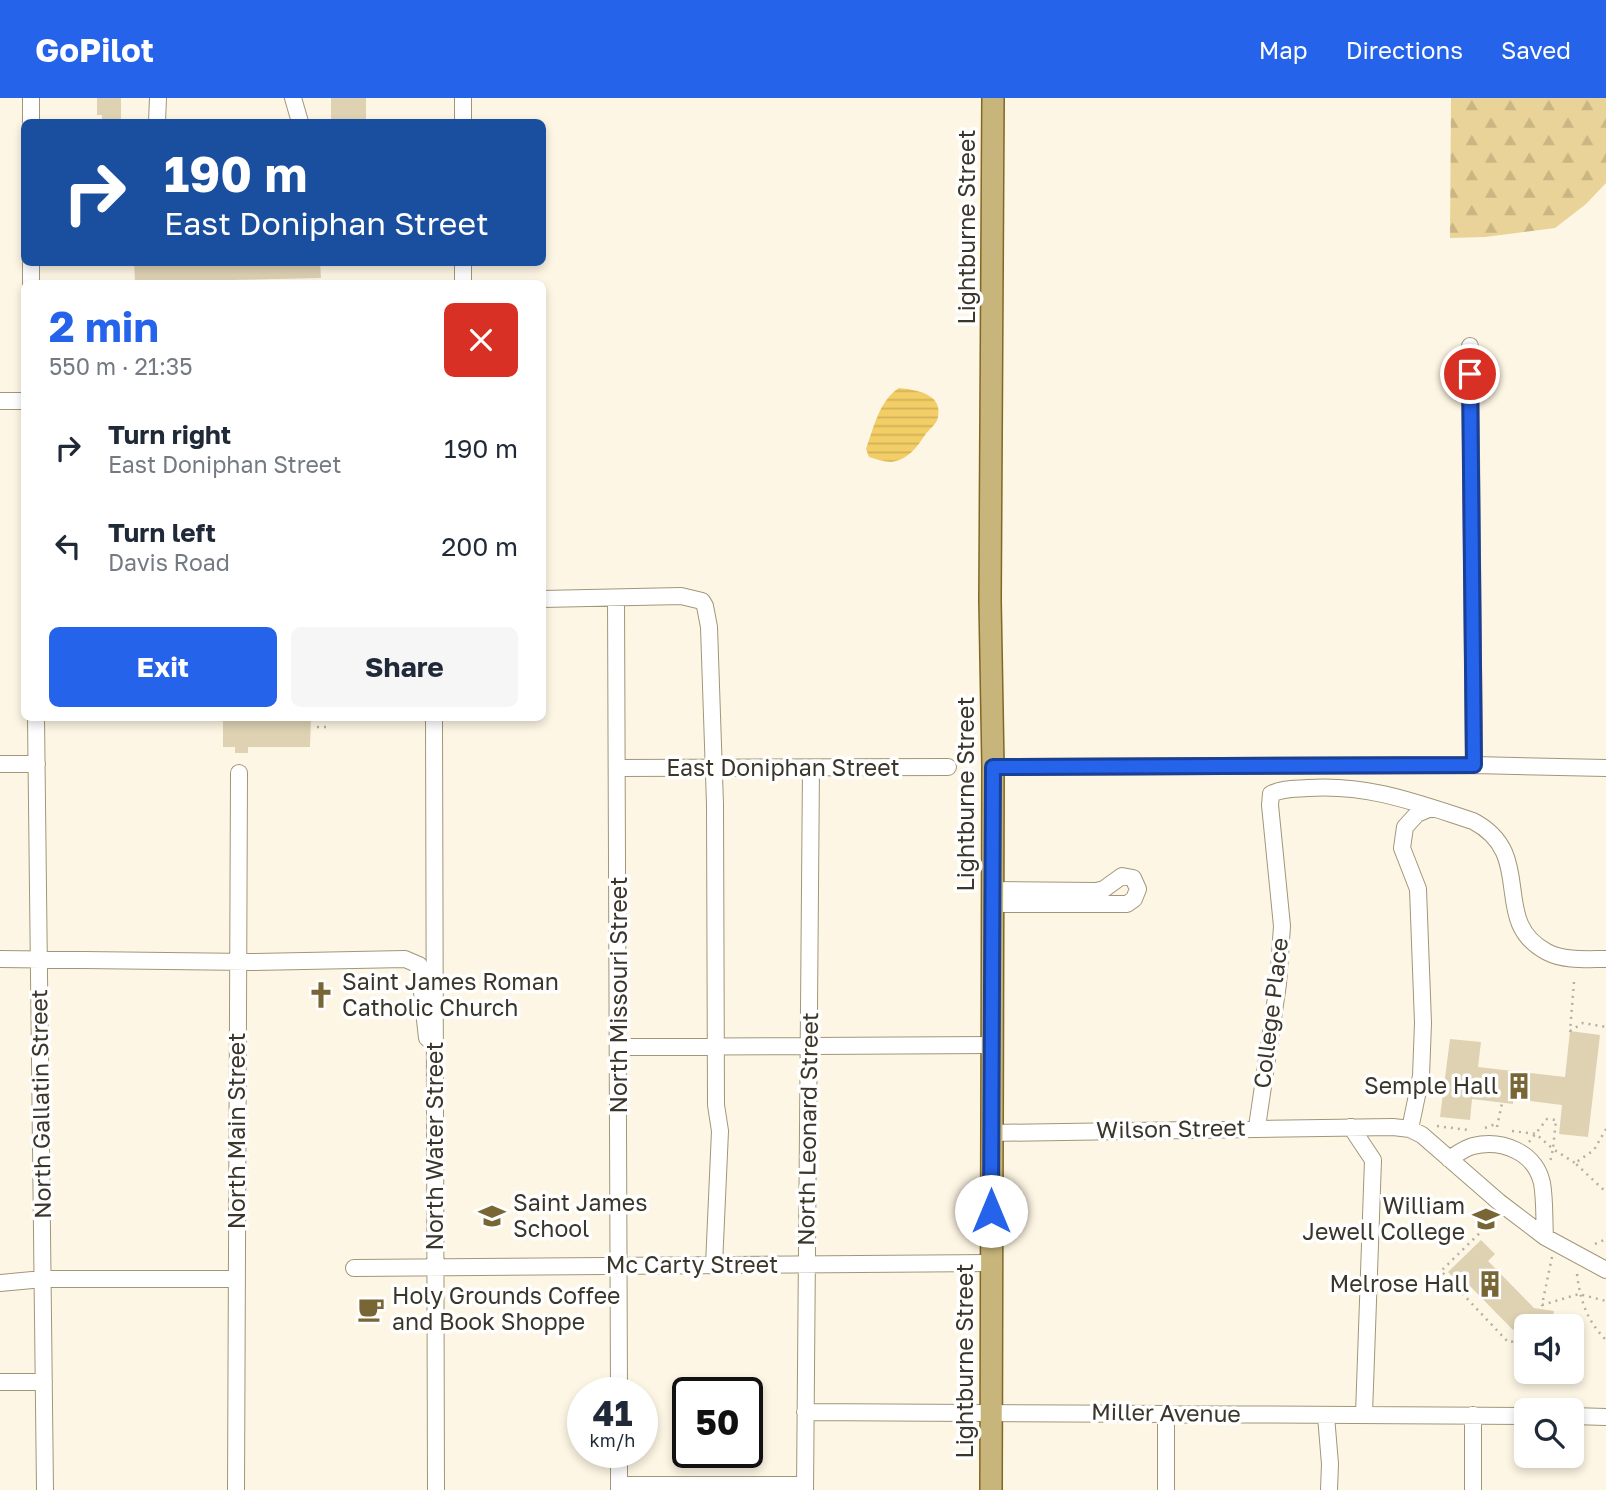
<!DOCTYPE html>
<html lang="en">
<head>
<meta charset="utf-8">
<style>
	:root { --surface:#fff; --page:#f6f6f7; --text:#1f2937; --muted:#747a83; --accent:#2563eb }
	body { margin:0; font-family:"Golos Text",sans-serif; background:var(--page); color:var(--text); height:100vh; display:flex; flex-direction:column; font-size:26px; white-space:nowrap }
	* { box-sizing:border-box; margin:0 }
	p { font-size:23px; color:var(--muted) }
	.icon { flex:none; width:38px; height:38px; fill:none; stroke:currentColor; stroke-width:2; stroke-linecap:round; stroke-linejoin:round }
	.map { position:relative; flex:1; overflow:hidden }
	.details { position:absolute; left:21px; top:182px; width:525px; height:441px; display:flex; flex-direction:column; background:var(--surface); border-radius:10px; box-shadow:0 4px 10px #0003 }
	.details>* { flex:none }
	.banner { position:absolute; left:21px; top:21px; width:525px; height:147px; border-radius:10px; box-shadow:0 4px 10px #0003; background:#1a4fa0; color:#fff; overflow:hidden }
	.controls { position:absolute; left:1514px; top:1216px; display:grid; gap:14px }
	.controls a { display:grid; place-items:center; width:70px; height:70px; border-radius:10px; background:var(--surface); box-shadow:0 4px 10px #0003; font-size:35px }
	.speed { position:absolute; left:567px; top:1279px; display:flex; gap:14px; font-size:35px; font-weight:700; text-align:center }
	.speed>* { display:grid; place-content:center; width:91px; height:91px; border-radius:50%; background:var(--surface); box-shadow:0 4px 10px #0003; line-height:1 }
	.speed small { font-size:18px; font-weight:400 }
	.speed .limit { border:4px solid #111; border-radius:10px; background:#fff; color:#111 }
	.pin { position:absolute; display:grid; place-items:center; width:60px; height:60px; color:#fff; margin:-30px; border:4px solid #fff; border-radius:50%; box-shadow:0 2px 7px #0007 }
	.me { position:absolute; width:77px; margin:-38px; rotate:0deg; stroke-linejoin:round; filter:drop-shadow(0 0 5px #0008) }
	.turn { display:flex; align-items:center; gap:24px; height:147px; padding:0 28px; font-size:32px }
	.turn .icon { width:91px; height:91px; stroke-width:2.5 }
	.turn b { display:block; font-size:49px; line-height:60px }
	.round { display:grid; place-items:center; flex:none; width:74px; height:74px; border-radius:10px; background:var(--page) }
	.headline { display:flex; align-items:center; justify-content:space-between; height:119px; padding:0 28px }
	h1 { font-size:42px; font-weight:700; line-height:52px; color:var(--accent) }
	.primary-button { display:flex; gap:14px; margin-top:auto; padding:14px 28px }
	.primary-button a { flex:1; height:80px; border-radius:10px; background:var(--accent); color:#fff; font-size:28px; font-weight:700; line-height:80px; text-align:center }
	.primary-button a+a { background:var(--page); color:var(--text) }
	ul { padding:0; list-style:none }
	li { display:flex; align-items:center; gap:21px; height:98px; padding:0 28px }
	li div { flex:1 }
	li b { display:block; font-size:26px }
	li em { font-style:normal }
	header { display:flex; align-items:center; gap:42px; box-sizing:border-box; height:98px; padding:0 35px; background:var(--accent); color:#fff }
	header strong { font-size:33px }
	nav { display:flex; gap:38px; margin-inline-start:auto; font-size:24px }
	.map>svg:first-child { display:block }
	.forest { fill:url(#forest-firs) }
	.water { fill:url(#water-rules) }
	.building { fill:#ded2b3 }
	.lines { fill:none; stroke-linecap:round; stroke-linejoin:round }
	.minor-casing { stroke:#a19679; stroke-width:18 }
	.major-casing { stroke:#7f6925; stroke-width:24 }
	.path { stroke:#b6af9f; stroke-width:2.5; stroke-dasharray:2 5; stroke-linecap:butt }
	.minor { stroke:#fff; stroke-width:16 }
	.major { stroke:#c8b57b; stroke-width:21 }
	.route-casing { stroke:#184099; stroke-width:18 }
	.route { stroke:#2563eb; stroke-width:12 }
	.labels { text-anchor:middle; stroke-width:7; stroke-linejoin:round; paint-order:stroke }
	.street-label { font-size:23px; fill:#3b362a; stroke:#fff }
	.poi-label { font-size:23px; fill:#3b362a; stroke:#fff; text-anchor:start }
</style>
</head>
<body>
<header>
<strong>GoPilot</strong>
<nav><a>Map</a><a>Directions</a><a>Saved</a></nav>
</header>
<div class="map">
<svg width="1606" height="1392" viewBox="0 0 1606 1392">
	<defs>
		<pattern id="forest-firs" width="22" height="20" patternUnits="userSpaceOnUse" patternTransform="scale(1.75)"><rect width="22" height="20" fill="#ead398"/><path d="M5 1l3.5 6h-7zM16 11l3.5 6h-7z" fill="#cab683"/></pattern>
		<pattern id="water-rules" width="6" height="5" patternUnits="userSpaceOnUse" patternTransform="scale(1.75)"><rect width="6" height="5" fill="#f3cd66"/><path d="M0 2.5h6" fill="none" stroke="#d1b159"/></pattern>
	</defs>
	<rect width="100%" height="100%" fill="#fef6e4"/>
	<path class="forest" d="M1451,0h155v85l-20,21 -31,24 -70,9 -35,1z"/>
	<path class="water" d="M899,290c16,2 44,5 39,29 -1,7 -9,12 -13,18 -8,12 -17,25 -34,27 -6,0 -15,-3 -22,-5l-3,-8c8,-22 13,-48 33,-61z"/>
	<path class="building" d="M97,0h24v24h-19v-7h-5z
		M331,0h35v24h-35z
		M134,164h186l1,16 -186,4z
		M223,620h88l-1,29h-62v6h-13v-6h-12z
		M1570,933l30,4 -12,102 -29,-3 3,-29 -49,-6v5l-41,-5 -2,21 -30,-3 10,-78 31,3 -3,25 87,10z
		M1481,1142l14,14 -7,7 46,47 20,3 -3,15h-34l-4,4 -47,-48 -4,4 -14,-14z"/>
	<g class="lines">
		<defs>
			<path id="minor" d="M293,0l7,24
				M463,0v24
				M31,24v-24
				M157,24l1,-24
				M463,164v22
				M31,186v-22
				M1470,248l4,419
				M0,303h24
				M616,500l3,795
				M542,501l139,-3 21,5 3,5 4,21 6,177 1,301 4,26 -6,134
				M36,620l9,772
				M434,620l2,772
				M0,666h37
				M993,669l481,-2 132,3
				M618,670l330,-1
				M992,806h135l7,-5 4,-10 -5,-11 -11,-2 -18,13 -7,2 -105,-1
				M0,861l250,3 155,-3 14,6 8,73
				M619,949l372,-2
				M1257,1029l21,-143 4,-58 -12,-121 1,-11c12,-6 24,-5 37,-6 61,-4 109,15 165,33 65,34 15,100 74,131 17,9 40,7 59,7
				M1351,1029l22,33 -9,254
				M1410,1031l11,-53 2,-53 -5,-134 -16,-41 3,-21 12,-13 14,-6
				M991,1035l402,-6 17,2 12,6 77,67 46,35 61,33
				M1449,1061c8,-5 16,-11 24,-13 29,-7 62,6 69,37 3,17 2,37 3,54
				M354,1170l637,-5
				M0,1185l43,-4h194
				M0,1284h44
				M805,1314l721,4
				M1473,1317v75
				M1326,1318l4,48 -1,26
				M1572,1318l34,1
				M619,1387h186
				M236,1392l3,-717
				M619,1392v-38
				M805,1392l6,-722
				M1166,1392v-77"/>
			<path id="major" d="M991,1392l2,-723 -3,-167 3,-502"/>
		</defs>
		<use href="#minor" class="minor-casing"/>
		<use href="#major" class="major-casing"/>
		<path class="path" d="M317,629h9
			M1574,884l-4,49 13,-8 23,4
			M1437,1028l31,4
			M1497,1029l5,-24
			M1485,1030l13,-5
			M1606,1031l-12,21 -19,13 31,29
			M1512,1033l24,3 17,15 -3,13
			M1529,1044l18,-23 9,1 -3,29 22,14
			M1494,1121l-53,52 67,71 10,-1 8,-11
			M1595,1146l11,-5
			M1552,1159l-10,48 37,-11 27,7
			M1577,1176c3,26 10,47 29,66"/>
		<use href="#minor" class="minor"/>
		<use href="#major" class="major"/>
	</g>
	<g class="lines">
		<defs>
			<path id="route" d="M991,1113l2,-444 481,-2 -4,-391"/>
		</defs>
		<use href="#route" class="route-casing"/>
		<use href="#route" class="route"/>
	</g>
	<defs>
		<symbol id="church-bare" viewBox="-9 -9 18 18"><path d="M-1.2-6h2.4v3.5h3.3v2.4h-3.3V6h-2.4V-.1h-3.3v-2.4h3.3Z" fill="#786634" stroke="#fff" stroke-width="2.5" paint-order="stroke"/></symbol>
		<symbol id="building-bare" viewBox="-9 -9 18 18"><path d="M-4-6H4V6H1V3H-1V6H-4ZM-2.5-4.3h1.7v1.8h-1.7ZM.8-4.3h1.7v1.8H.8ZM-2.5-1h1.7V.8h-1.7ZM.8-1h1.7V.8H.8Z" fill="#786634" stroke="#fff" stroke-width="2.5" paint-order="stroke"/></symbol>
		<symbol id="school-bare" viewBox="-9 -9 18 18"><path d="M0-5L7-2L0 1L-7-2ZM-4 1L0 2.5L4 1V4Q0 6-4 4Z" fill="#786634" stroke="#fff" stroke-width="2.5" paint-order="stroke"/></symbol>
		<symbol id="university-bare" viewBox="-9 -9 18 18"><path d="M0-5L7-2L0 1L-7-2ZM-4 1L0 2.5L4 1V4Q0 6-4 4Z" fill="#786634" stroke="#fff" stroke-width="2.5" paint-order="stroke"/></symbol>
		<symbol id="cafe-bare" viewBox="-9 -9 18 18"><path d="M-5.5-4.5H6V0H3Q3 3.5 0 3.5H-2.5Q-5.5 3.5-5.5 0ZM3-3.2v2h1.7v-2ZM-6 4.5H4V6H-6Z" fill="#786634" stroke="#fff" stroke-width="2.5" paint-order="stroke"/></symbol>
	</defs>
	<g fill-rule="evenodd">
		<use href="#church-bare" x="302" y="878" width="38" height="38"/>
		<use href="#building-bare" x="1500" y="969" width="38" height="38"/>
		<use href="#school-bare" x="473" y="1099" width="38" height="38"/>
		<use href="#university-bare" x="1467" y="1102" width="38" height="38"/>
		<use href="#building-bare" x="1471" y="1167" width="38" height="38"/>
		<use href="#cafe-bare" x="352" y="1192" width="38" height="38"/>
	</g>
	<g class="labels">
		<g class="street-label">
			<text transform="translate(967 129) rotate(-90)" y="8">Lightburne Street</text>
			<text x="783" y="678">East Doniphan Street</text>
			<text transform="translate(966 696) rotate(-90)" y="8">Lightburne Street</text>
			<text transform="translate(619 897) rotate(-90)" y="8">North Missouri Street</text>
			<text transform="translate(1271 915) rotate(-83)" y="8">College Place</text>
			<text transform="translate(41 1006) rotate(-91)" y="8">North Gallatin Street</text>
			<text transform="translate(808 1031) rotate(-89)" y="8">North Leonard Street</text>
			<text transform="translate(1171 1031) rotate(-1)" y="8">Wilson Street</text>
			<text transform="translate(237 1033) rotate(-90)" y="8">North Main Street</text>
			<text transform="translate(435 1048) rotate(-90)" y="8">North Water Street</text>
			<text x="692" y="1175">Mc Carty Street</text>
			<text transform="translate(965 1263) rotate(-90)" y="8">Lightburne Street</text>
			<text transform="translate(1166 1315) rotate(1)" y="8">Miller Avenue</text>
		</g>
		<g class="poi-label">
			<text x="342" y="892">Saint James Roman<tspan x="342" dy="26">Catholic Church</tspan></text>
			<text x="1498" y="996" text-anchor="end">Semple Hall</text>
			<text x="513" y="1113">Saint James<tspan x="513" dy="26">School</tspan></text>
			<text x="1465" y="1116" text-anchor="end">William<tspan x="1465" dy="26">Jewell College</tspan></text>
			<text x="1469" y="1194" text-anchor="end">Melrose Hall</text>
			<text x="392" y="1206">Holy Grounds Coffee<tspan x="392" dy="26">and Book Shoppe</tspan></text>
		</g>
	</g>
</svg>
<div class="controls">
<a><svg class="icon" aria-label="sound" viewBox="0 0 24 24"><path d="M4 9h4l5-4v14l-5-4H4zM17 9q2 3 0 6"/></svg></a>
<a><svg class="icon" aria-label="search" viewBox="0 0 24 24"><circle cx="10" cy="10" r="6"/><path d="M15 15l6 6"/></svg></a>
</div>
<div class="speed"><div>41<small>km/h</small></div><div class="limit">50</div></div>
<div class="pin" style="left:1470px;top:276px;background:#d93025"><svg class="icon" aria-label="arrive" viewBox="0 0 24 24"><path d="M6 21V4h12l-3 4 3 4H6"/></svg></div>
<svg class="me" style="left:991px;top:1113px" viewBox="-20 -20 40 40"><circle r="19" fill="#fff"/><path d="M0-13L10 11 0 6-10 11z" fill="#2563eb"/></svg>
<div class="banner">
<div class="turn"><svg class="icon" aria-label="right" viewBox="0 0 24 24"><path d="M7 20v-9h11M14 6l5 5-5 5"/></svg><div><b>190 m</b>East Doniphan Street</div></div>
</div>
<section class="details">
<div class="headline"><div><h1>2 min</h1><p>550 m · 21:35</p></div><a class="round" style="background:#d93025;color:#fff"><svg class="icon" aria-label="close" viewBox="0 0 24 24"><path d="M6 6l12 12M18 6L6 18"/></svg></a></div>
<ul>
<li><svg class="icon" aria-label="right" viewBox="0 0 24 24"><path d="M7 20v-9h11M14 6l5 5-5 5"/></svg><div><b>Turn right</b><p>East Doniphan Street</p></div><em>190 m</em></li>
<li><svg class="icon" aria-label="left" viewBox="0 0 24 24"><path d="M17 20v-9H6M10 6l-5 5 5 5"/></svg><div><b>Turn left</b><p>Davis Road</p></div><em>200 m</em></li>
</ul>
<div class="primary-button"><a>Exit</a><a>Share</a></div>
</section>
</div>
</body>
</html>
